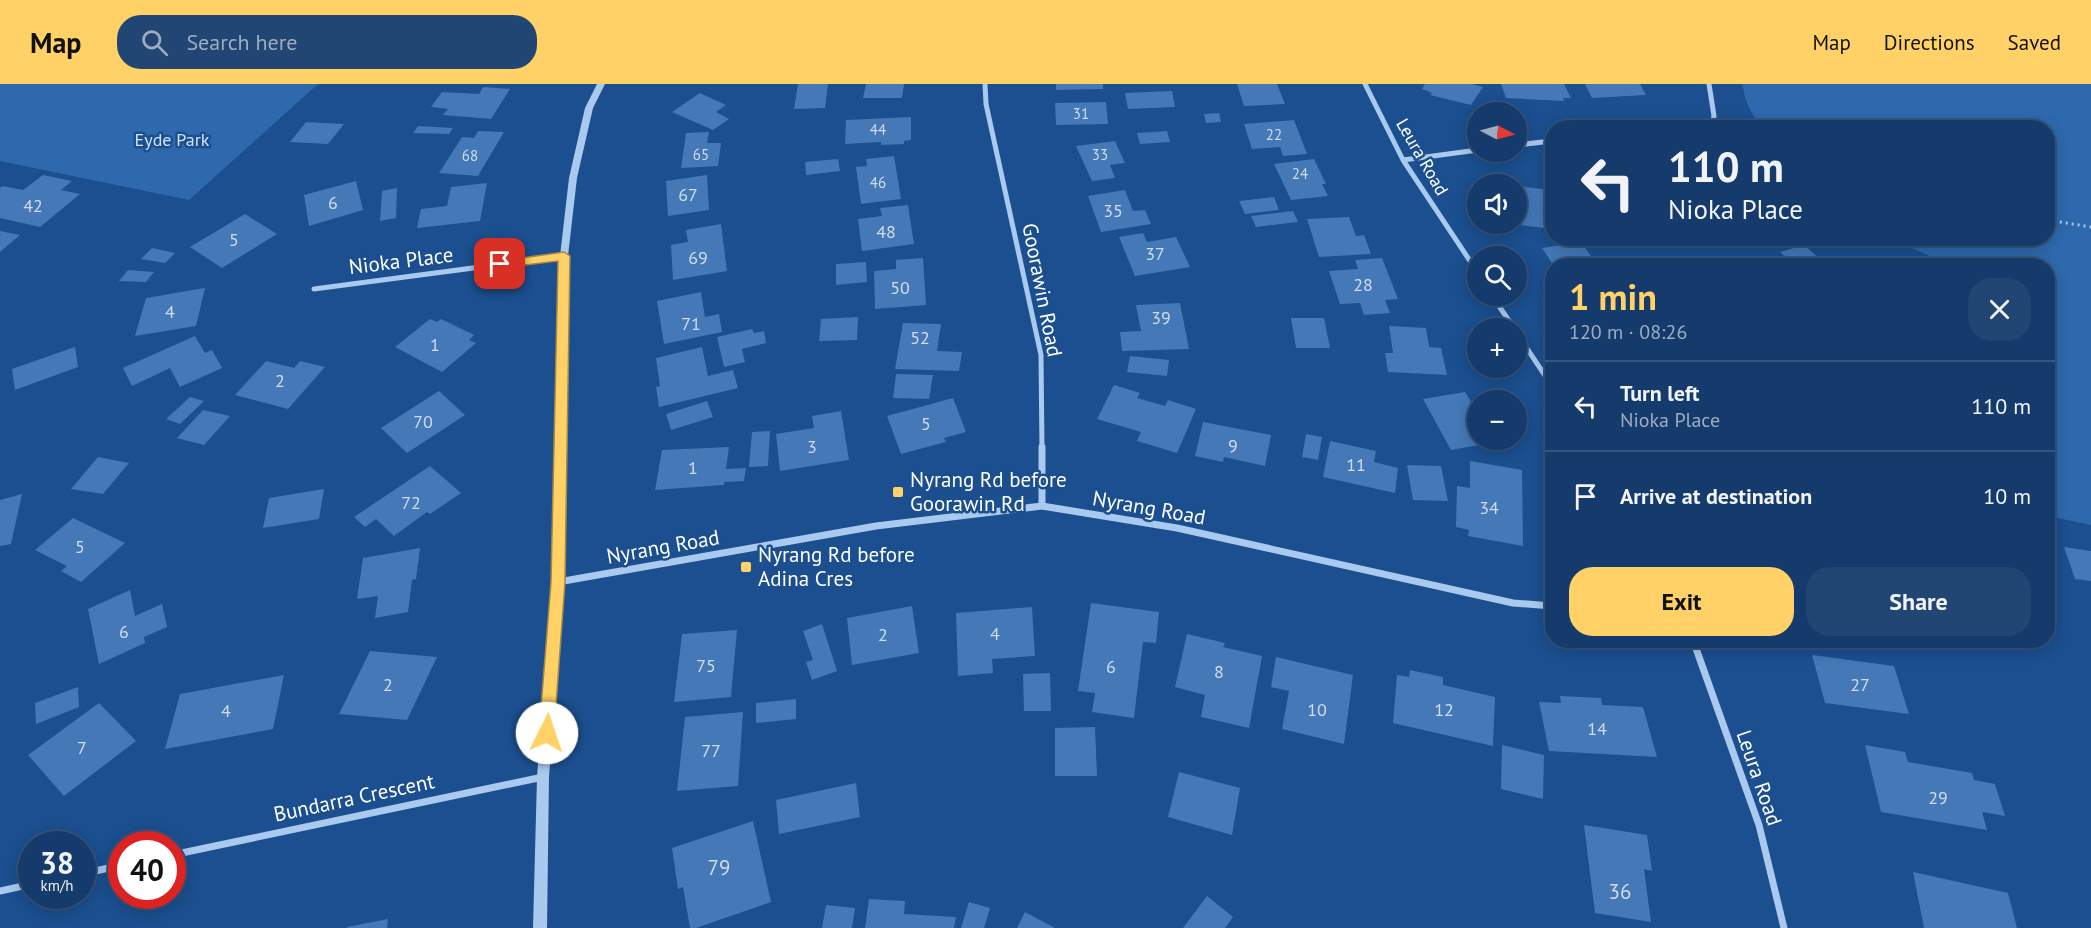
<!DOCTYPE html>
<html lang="en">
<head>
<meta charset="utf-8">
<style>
	:root { --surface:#143b6b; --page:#214673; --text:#f1f3f6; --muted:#9dadc1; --line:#33557e; --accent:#ffd166 }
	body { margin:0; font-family:"PT Sans",sans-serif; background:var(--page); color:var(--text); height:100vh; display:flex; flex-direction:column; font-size:22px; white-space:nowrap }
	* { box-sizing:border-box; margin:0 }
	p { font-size:20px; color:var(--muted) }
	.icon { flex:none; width:33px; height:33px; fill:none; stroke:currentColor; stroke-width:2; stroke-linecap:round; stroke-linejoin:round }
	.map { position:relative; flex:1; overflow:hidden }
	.details { position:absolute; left:1545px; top:174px; width:510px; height:390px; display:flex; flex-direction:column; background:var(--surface); border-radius:24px; box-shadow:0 3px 15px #0003,0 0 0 2px var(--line) }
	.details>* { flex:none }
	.hud { position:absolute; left:1545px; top:36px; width:510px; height:126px; border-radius:24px; box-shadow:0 3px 15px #0003,0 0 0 2px var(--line); background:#143b6b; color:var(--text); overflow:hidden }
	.needle { width:39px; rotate:96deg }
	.tools { position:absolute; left:1467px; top:18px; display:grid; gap:12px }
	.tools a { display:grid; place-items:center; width:60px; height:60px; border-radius:50%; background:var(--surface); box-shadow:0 3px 15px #0003,0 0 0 2px var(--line); font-size:30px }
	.speed { position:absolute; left:18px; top:747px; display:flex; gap:12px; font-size:30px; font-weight:700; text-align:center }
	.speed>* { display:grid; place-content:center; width:78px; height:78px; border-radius:50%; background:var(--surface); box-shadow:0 3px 15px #0003,0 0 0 2px var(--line); line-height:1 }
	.speed small { font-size:15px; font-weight:400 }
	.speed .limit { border:9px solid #d22; background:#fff; color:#111 }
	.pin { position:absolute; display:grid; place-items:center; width:51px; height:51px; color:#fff; margin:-26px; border-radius:12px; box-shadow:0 3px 9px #0006 }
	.me { position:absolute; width:66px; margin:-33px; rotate:4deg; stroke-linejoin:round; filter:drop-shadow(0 0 4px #0008) }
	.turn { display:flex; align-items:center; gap:21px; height:126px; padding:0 24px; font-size:27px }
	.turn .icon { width:78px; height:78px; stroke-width:2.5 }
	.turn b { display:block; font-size:42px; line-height:51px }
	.round { display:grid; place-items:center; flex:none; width:63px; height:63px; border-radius:24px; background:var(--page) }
	.headline { display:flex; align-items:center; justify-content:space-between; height:102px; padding:0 24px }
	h1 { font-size:36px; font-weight:700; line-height:45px; color:var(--accent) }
	.button { display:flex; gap:12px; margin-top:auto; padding:12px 24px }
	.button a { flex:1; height:69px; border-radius:24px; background:var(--accent); color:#111; font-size:24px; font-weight:700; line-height:69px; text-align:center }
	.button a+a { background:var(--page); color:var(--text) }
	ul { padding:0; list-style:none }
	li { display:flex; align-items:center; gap:18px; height:90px; padding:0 24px; border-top:2px solid var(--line) }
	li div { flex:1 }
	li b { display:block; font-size:22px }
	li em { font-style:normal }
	header { display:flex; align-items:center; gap:36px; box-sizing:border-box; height:84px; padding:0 30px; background:var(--accent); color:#111 }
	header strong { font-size:28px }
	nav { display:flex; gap:33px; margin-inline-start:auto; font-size:21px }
	.search { width:420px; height:54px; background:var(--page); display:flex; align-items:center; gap:15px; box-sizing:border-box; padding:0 21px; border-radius:24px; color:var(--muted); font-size:22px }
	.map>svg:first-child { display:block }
	.green { fill:#2e69ad }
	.building { fill:#4478b7 }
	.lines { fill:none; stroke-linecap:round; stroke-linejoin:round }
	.path { stroke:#a9c9ee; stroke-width:3; stroke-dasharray:2 4; stroke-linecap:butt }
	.minor-far1 { stroke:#a9c9ee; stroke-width:5 }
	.minor { stroke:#a9c9ee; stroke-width:7 }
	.tertiary { fill:#a9c9ee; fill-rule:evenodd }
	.route { fill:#ffd166; stroke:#a68842; stroke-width:1.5 }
	.poi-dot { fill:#ffd166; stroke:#1b4f8f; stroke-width:2 }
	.labels { text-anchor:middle; stroke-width:5; stroke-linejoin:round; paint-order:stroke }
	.far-number-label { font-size:15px; fill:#d0dded }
	.far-park-label { font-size:18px; fill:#cfe3fa; stroke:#1b4f8f }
	.far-street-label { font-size:18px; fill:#fff; stroke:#1b4f8f }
	.number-label { font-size:18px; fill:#d0dded }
	.street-label { font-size:21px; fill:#fff; stroke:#1b4f8f }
	.poi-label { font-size:21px; fill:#fff; stroke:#1b4f8f; text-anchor:start }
	.near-number-label { font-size:21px; fill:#d0dded }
</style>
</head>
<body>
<header>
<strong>Map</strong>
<div class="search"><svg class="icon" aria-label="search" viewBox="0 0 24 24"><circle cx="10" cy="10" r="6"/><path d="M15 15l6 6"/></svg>Search here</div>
<nav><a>Map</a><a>Directions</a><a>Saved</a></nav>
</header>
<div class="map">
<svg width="2091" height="844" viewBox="0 0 2091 844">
	<rect width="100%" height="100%" fill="#1b4f8f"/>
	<path class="green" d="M0,0h318l-129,116 -189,-39z
		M1742,0h349v441l-43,-9v-250l-98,-1 -58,-26 156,-1v-110l-289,-1 -13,-26z"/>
	<path class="building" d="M798,0h30l-3,24 -31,1z
		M866,0h38l-2,14h-39z
		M1056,0h47v5l-47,1z
		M1237,0h40l8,20 -41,2z
		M1425,0h47l11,3 -12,18 -41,-10 2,-2 -10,-4z
		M1501,0h63l7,14h-8l1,3 -58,-3z
		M1585,0h55l6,11 -54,3z
		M483,3l27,2 -19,30 -48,-4 5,-6 -17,-2 11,-15 37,2z
		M1172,7l3,16 -47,2 -3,-16z
		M700,9l26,12 -10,7 13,7 -16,11 -41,-18z
		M1106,18l2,22 -52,1 -1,-22z
		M1219,29l2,9 -15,1 -2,-9z
		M911,33v23l-7,1v3l-23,1v-3l-36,2 1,-24z
		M1294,36l13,34 -24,2 -3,-9 -28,2 -8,-25z
		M306,38l38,2 -16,20 -38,-2z
		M418,42l35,2 -4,6 -36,-1z
		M478,47l26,1 -26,44 -39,-3 23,-36 12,1z
		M1167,47l3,11 -30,2 -3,-11z
		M709,48l-2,11h14l-3,23 -37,2 5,-35z
		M1115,57l10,22 -15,2 5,13 -23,3 -16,-35z
		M894,72l7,43 -40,5 -5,-37 11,-1 -1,-7z
		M838,75l2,12 -34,4 -1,-13z
		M1314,75l12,25h-4l6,12 -37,4 -17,-36z
		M43,91l29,6 -11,9 19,4 -40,33 -40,-9v-30l3,-2 20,4z
		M707,91l2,35 -41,6 -2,-35z
		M356,97l7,29 -54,16 -5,-31z
		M487,99l-7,38 -63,7 4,-19 26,-3 4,-19z
		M1516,102l36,4v39l-33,-4z
		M397,104l-1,30 -16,3 2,-30z
		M1125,106l8,21 12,-1 6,14 -50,8 -13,-36z
		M1274,113l5,13 -34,4 -6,-13z
		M908,121l6,39 -52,7 -4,-32 24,-3 -2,-8z
		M1293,127l5,11 -42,5 -5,-11z
		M245,130l32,20 -55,34 -32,-21z
		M1349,133l7,19 8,-1 7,19 -52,3 -12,-38z
		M721,140l6,47 -54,9 -2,-35 17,-3 -2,-12z
		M0,147l20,4 -20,17z
		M1143,149l4,9 29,-5 14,30 -55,9 -16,-39z
		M1778,154h49v2l-46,3z
		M1581,158l17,24h-44l-12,-18z
		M1804,161l24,21h-33l-15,-14z
		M152,164l23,5 -10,10 -24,-4z
		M923,174l3,47 -51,4 -1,-38 22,-2v-9z
		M1382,174l16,41 -13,1 5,13 -26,2 -4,-12 -20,1 -11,-33 29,-2 -3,-9z
		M866,178l1,20 -31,3v-21z
		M128,186l26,2 -8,10 -27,-1z
		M205,204l-9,38 -61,10 11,-38z
		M701,208l4,25 14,-3 3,18 -58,12 -7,-43z
		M1180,219l9,46 -67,2 -2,-19 21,-1 -5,-26z
		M858,233l-1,23 -38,1 2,-22z
		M1291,234h33l6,30h-34z
		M430,235l7,3 4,-3 33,16 -5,5 7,3 -34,29 -47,-25z
		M903,239l38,1 -4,27 25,1 -3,19 -64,-2z
		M1389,242l37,2 3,19 12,1 6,27 -59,-3 -3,-19h8z
		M752,245l2,4 10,-2 2,12 -24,6 3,13 -21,5 -7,-30z
		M195,252l10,17 7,-3 10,18 -42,19 -10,-19 -38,18 -9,-18z
		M75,263l3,20 -63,23 -3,-21z
		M702,263l6,29 25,-6 5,18 -79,19 -3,-20 4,-1 -4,-28z
		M1130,272l39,4 -2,16 -40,-4z
		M266,277l28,7 6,-7 25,6 -37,42 -53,-14z
		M896,290l37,1 -4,24 -36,-1z
		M1114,301l26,8 -3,5 28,8 3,-6 28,9 -19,44 -40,-12 4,-9 -44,-13z
		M439,307l26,24 -58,38 -26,-25z
		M1465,308l13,21v27h15l2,2 -44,8 -28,-51z
		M190,313l14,4 -24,23 -14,-5z
		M953,314l13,34 -22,6 2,4 -45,12 -14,-38z
		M707,317l6,16 -42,13 -5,-16z
		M203,326l27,6 -26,29 -27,-7z
		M841,327l8,49 -69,11 -4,-37 38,-6 -2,-12z
		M1203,338l68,13 -6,31 -41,-9 -1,5 -28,-6z
		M770,347l-2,35 -19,1 3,-35z
		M1306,350l16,3 -4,23 -16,-3z
		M1330,357l46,10 -2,11 24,6 -3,25 -72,-16z
		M729,363l-3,22 20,-1 -2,13 -20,1v3l-69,5 7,-40z
		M98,373l31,6 -26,31 -32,-5z
		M1470,377l52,9 1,76 -55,-10 1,-6 -13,-3 1,-41 13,2z
		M1407,381l34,1 7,35 -35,-1z
		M430,382l31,27 -31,21 -3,-2 -33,24 -18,-17 -11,8 -11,-10z
		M324,405l-5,30 -56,9 6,-30z
		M22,410l-11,50 -11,2v-46z
		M73,434l52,25 -44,39 -20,-11 6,-5 -32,-16z
		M2064,463l27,4v30l-16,-2z
		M420,464l-4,31 -4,1 -4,32 -33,6 3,-22 -21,3 6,-41z
		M130,506l5,26 27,-12 5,23 -23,10 1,6 -46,21 -11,-55z
		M1091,519l68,9 -3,31 -13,-1 -9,76 -42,-6 3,-19 -17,-2z
		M912,522l7,47 -67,12 -5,-47z
		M1032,523l3,49 -43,3 1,14 -35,3 -2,-63z
		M822,540l15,47 -25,9 -6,-18 7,-2 -10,-29z
		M737,546l-6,67 -57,5 8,-68z
		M1187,550l38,9 -2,4 39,9 -13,72 -48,-11 4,-22 -30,-8z
		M370,567l67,6 -30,63 -68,-6z
		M1812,571l82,11 15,48 -84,-11z
		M1276,573l77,18 -9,69 -62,-15 7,-38 -18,-4z
		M1410,586l33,7v8l52,12 -2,49 -100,-23 4,-48 12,2z
		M1050,589l1,38h-27l-1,-37z
		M284,591l-11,54 -108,20 15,-55z
		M78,603l1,20 -43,17 -1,-21z
		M1560,612l41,2 1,7 41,2 14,50 -108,-6 -10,-49 22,1z
		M796,615v20l-40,4v-20z
		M99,619l37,38 -72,55 -36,-41z
		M743,628l-5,74 -61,5 8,-74z
		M1095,643l2,49h-42v-48z
		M1502,661l42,10 -1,44 -42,-10z
		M1865,661l40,7 3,10 64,11 2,7 21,4 10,32 -23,-4 5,18 -106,-18z
		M1179,688l61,16 -8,47 -64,-18z
		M856,699l4,34 -81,17 -3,-34z
		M753,737l18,81 -75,26h-6l-7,-41 -5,2 -6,-41z
		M1584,741l63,10 5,36 -8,-2 7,53 -56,-9z
		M1913,788l95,21 9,35h-93z
		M1207,812l26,21 -8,11h-42z
		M869,815l36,2 -1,13 52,3 -2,11h-89z
		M969,818l21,6 -6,20h-23z
		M826,821l29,3 -3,20h-30z
		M1025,828l30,16h-38z
		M388,835l-1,9h-40v-1z"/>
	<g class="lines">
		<path class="path" d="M2048,136l43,7"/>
		<path class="minor-far1" d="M985,0l1,20 55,251 1,94
			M1365,0l38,76 75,113
			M1709,0l5,32 -3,12
			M1516,61l36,-4
			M1403,76l75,-10
			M314,205l250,-33
			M1492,212l22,32
			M1516,248l36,54"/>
		<path class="minor" d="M1042,363v59
			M558,498l318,-56 166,-20 135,22 336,75 39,3
			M1693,556l66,185 25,103
			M172,771l371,-78
			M82,790l40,-9
			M0,807l32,-7"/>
		<path class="tertiary" d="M597,0h8l-12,24 -16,70 -9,78 -4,326 -15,195 -2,151h-14l4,-151 15,-195 8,-326 9,-78 16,-70z"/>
	</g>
	<path class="route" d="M564,168l6,4 -5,326 -11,151 -2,5 -5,3 -6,-3 -2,-5 12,-151 7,-321 -58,7 -5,-4 5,-3z"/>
	<g class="poi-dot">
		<rect x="892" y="402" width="12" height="12" rx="3"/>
		<rect x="740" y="477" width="12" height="12" rx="3"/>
	</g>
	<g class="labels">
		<g class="far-number-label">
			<text x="1081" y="35">31</text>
			<text x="878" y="51">44</text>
			<text x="1274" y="56">22</text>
			<text x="701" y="76">65</text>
			<text x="1100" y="76">33</text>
			<text x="470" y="77">68</text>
			<text x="1300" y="95">24</text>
			<text x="878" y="104">46</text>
		</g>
		<g class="far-park-label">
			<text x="172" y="62">Eyde Park</text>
		</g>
		<g class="far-street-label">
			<text transform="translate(1422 73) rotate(60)" y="6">Leura Road</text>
		</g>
		<g class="number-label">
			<text x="688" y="117">67</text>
			<text x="333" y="125">6</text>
			<text x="33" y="128">42</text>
			<text x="1113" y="133">35</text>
			<text x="886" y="154">48</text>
			<text x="234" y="162">5</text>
			<text x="1155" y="176">37</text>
			<text x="698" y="180">69</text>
			<text x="1363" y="207">28</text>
			<text x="900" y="210">50</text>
			<text x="170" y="234">4</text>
			<text x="1161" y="240">39</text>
			<text x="691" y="246">71</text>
			<text x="920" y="260">52</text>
			<text x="435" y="267">1</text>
			<text x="280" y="303">2</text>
			<text x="423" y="344">70</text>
			<text x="926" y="346">5</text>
			<text x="1233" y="368">9</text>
			<text x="812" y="369">3</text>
			<text x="1356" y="387">11</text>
			<text x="693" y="390">1</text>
			<text x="411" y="425">72</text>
			<text x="1489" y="430">34</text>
			<text x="80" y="469">5</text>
			<text x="124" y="554">6</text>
			<text x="995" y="556">4</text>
			<text x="883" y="557">2</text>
			<text x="706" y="588">75</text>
			<text x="1111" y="589">6</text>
			<text x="1219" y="594">8</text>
			<text x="388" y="607">2</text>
			<text x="1860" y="607">27</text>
			<text x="1317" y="632">10</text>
			<text x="1444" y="632">12</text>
			<text x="226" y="633">4</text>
			<text x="1597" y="651">14</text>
			<text x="82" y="670">7</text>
			<text x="711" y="673">77</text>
			<text x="1938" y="720">29</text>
		</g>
		<g class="street-label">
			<text transform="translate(401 177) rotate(-7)" y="7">Nioka Place</text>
			<text transform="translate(1042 206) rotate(79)" y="7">Goorawin Road</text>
			<text transform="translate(1149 424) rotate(10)" y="7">Nyrang Road</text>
			<text transform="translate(663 463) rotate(-10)" y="7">Nyrang Road</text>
			<text transform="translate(1759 694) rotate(71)" y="7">Leura Road</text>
			<text transform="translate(354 714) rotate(-12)" y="7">Bundarra Crescent</text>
		</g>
		<g class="poi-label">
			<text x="910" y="403">Nyrang Rd before<tspan x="910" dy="24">Goorawin Rd</tspan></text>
			<text x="758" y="478">Nyrang Rd before<tspan x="758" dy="24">Adina Cres</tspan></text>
		</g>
		<g class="near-number-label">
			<text x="719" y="791">79</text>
			<text x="1620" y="815">36</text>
		</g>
	</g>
</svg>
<div class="tools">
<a><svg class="needle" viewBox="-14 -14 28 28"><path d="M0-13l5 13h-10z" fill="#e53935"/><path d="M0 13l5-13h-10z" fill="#9dadc1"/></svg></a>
<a><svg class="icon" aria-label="sound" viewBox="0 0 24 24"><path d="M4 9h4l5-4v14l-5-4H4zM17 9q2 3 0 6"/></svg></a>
<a><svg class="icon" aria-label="search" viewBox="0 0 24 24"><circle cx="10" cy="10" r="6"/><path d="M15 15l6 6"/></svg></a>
<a>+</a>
<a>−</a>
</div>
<div class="speed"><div>38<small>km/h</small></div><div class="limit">40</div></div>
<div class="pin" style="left:500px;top:180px;background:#d93025"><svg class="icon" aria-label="arrive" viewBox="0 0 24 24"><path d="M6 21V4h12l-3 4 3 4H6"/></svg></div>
<svg class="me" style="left:547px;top:649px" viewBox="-20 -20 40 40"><circle r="19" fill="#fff"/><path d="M0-13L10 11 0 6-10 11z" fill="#ffd166"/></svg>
<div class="hud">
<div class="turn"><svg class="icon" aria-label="left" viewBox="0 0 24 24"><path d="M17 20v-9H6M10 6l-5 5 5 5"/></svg><div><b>110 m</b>Nioka Place</div></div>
</div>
<section class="details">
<div class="headline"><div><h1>1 min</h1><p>120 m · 08:26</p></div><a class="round"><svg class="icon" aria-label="close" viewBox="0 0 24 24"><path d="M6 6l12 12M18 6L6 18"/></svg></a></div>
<ul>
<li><svg class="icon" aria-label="left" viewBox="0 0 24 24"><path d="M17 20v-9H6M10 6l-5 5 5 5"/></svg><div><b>Turn left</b><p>Nioka Place</p></div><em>110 m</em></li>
<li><svg class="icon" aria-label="arrive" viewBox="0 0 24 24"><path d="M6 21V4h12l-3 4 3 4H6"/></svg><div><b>Arrive at destination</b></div><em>10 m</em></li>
</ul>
<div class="button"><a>Exit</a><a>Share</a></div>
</section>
</div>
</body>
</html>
